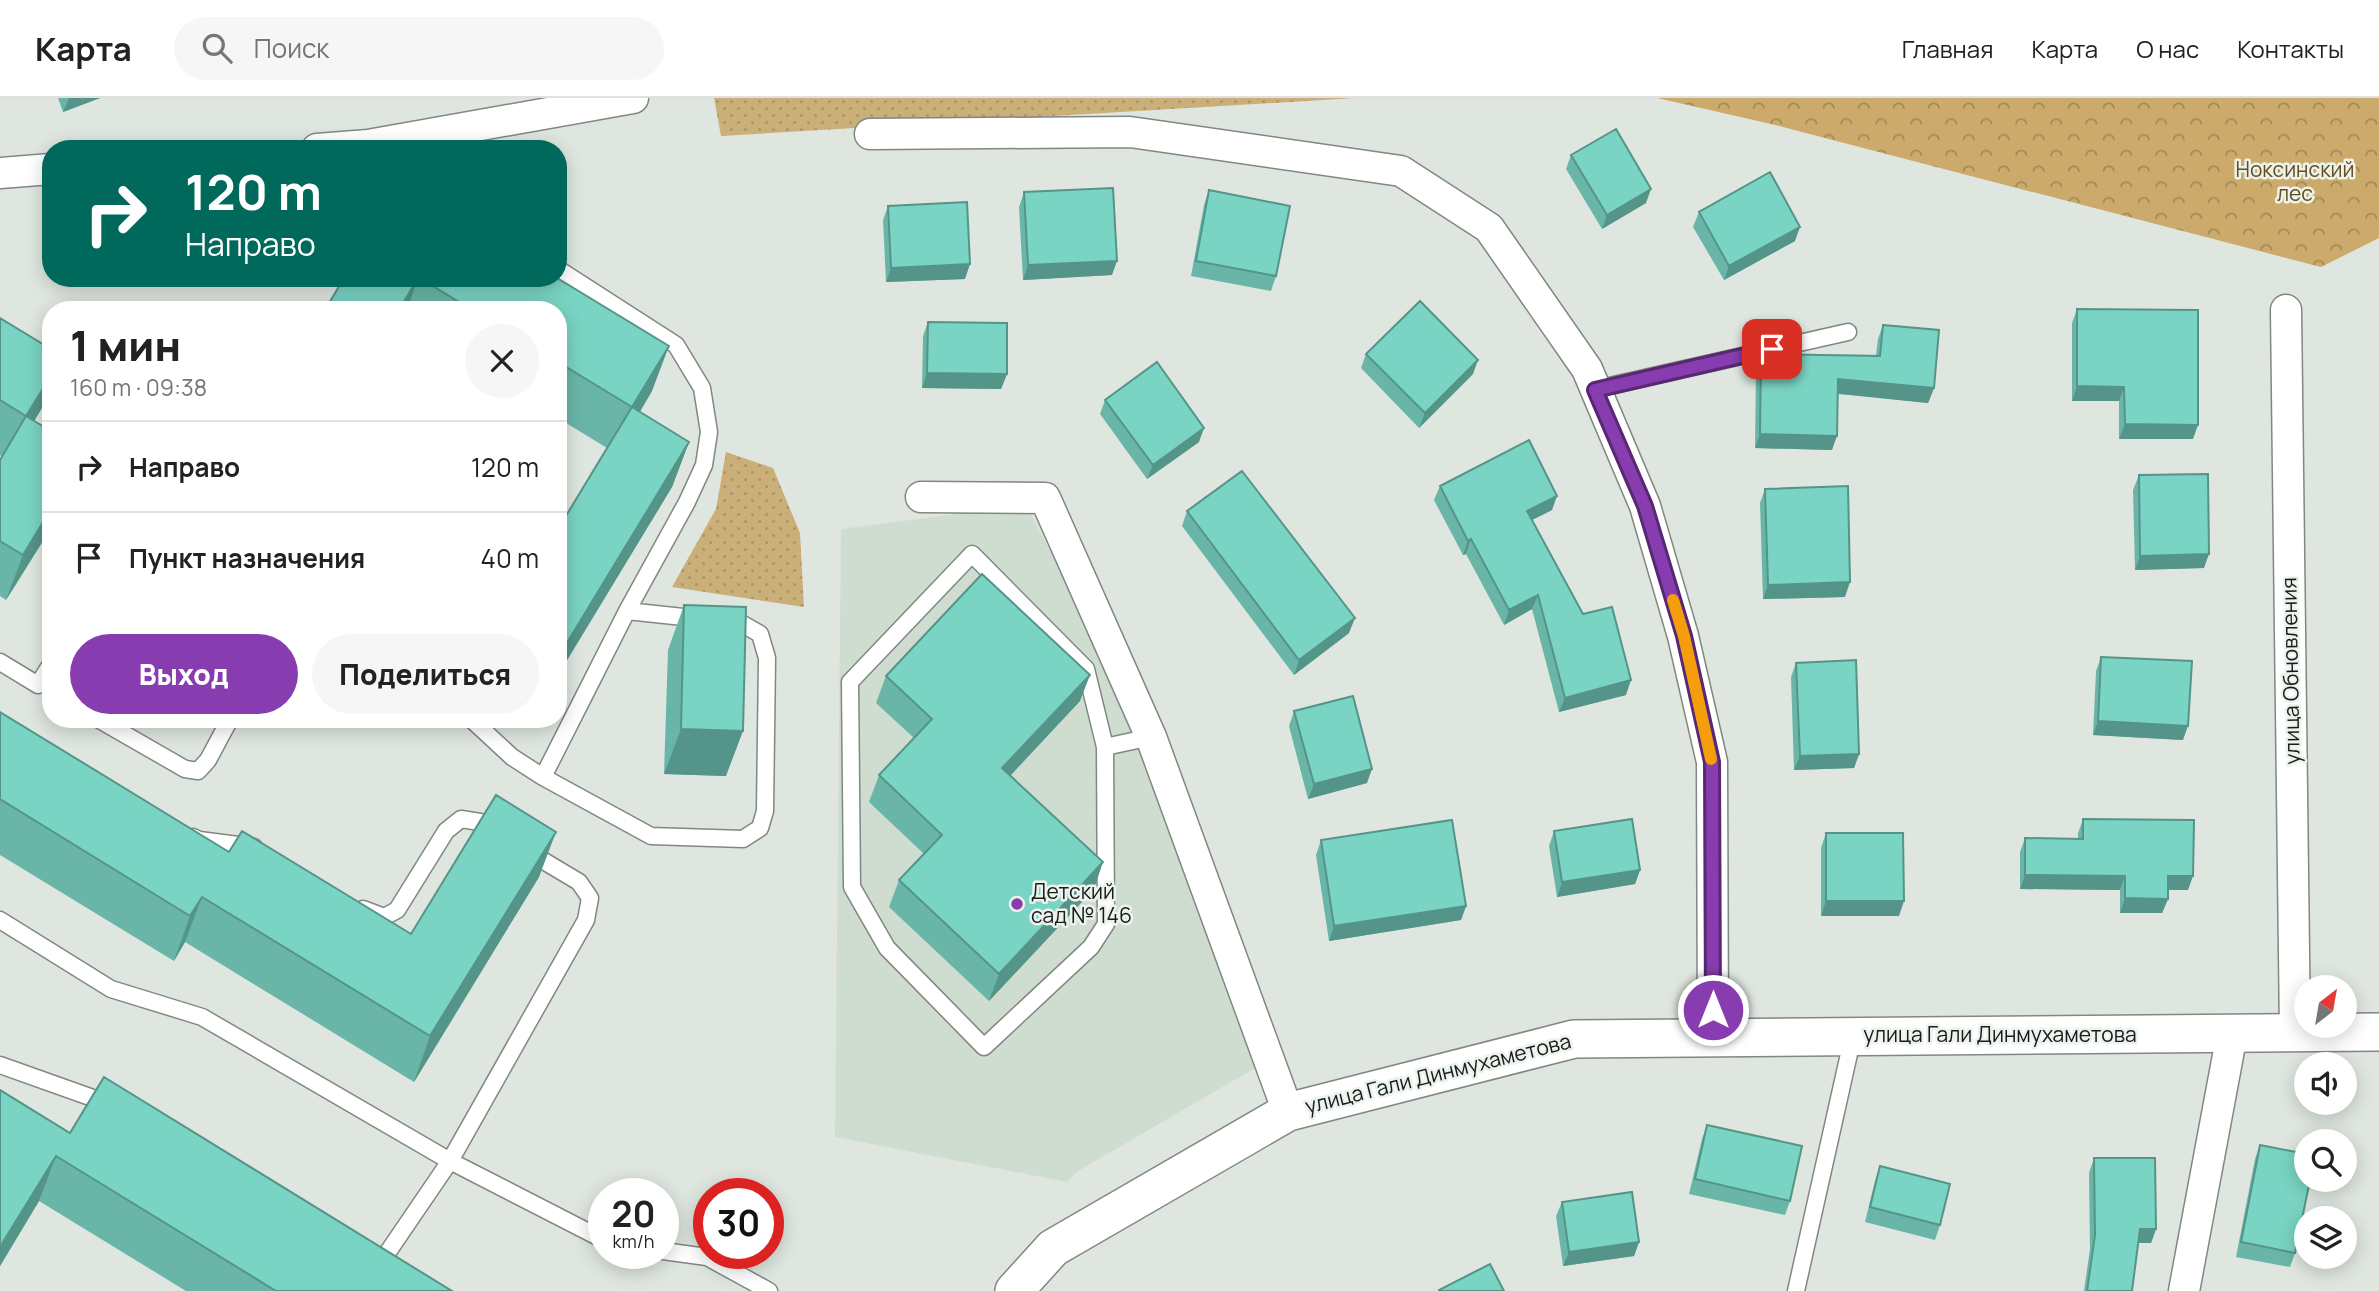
<!DOCTYPE html>
<html lang="ru">
<head>
<meta charset="utf-8">
<style>
	:root { --surface:#fff; --page:#f6f6f6; --text:#222; --muted:#767676; --line:#e0e0e0; --accent:#873daf }
	body { margin:0; font-family:Manrope,sans-serif; background:var(--page); color:var(--text); height:100vh; display:flex; flex-direction:column; font-size:26px; white-space:nowrap }
	* { box-sizing:border-box; margin:0 }
	p { font-size:23px; color:var(--muted) }
	.icon { flex:none; width:38px; height:38px; fill:none; stroke:currentColor; stroke-width:2; stroke-linecap:round; stroke-linejoin:round }
	.map { position:relative; flex:1; overflow:hidden }
	.details { position:absolute; left:42px; top:203px; width:525px; height:427px; display:flex; flex-direction:column; background:var(--surface); border-radius:28px; box-shadow:0 4px 18px #0003 }
	.details>* { flex:none }
	.top-card { position:absolute; left:42px; top:42px; width:525px; height:147px; border-radius:28px; box-shadow:0 4px 18px #0003; background:#00695c; color:#fff; overflow:hidden }
	.needle { width:46px; rotate:31deg }
	.fabs { position:absolute; left:2294px; top:877px; display:grid; gap:14px }
	.fabs a { display:grid; place-items:center; width:63px; height:63px; border-radius:50%; background:var(--surface); box-shadow:0 4px 18px #0003; font-size:35px }
	.speed { position:absolute; left:588px; top:1080px; display:flex; gap:14px; font-size:35px; font-weight:700; text-align:center }
	.speed>* { display:grid; place-content:center; width:91px; height:91px; border-radius:50%; background:var(--surface); box-shadow:0 4px 18px #0003; line-height:1 }
	.speed small { font-size:18px; font-weight:400 }
	.speed .limit { border:10px solid #d22; background:#fff; color:#111 }
	.pin { position:absolute; display:grid; place-items:center; width:60px; height:60px; color:#fff; margin:-30px; border-radius:14px; box-shadow:0 4px 10px #0006 }
	.me { position:absolute; width:77px; margin:-38px; rotate:0deg; stroke-linejoin:round; filter:drop-shadow(0 0 5px #0008) }
	.turn { display:flex; align-items:center; gap:24px; height:147px; padding:0 28px; font-size:32px }
	.turn .icon { width:91px; height:91px; stroke-width:2.5 }
	.turn b { display:block; font-size:49px; line-height:60px }
	.round { display:grid; place-items:center; flex:none; width:74px; height:74px; border-radius:37px; background:var(--page) }
	.headline { display:flex; align-items:center; justify-content:space-between; height:119px; padding:0 28px }
	h1 { font-size:42px; font-weight:800; line-height:52px }
	.cta { display:flex; gap:14px; margin-top:auto; padding:14px 28px }
	.cta a { flex:1; height:80px; border-radius:42px; background:var(--accent); color:#fff; font-size:28px; font-weight:800; line-height:80px; text-align:center }
	.cta a+a { background:var(--page); color:var(--text) }
	ul { padding:0; list-style:none }
	li { display:flex; align-items:center; gap:21px; height:91px; padding:0 28px; border-top:2px solid var(--line) }
	li div { flex:1 }
	li b { display:block; font-size:26px }
	li em { font-style:normal }
	header { display:flex; align-items:center; gap:42px; box-sizing:border-box; height:98px; padding:0 35px; background:var(--surface); border-bottom:2px solid var(--line) }
	header strong { font-size:33px }
	nav { display:flex; gap:38px; margin-inline-start:auto; font-size:24px }
	.search { width:490px; height:63px; background:var(--page); display:flex; align-items:center; gap:18px; box-sizing:border-box; padding:0 24px; border-radius:38px; color:var(--muted); font-size:26px }
	.map>svg:first-child { display:block }
	.built { fill:#cfddd1 }
	.grass { fill:url(#grass-dots) }
	.forest { fill:url(#forest-crowns) }
	.lines { fill:none; stroke-linecap:round; stroke-linejoin:round }
	.service-casing { stroke:#818781; stroke-width:19 }
	.minor-casing { stroke:#818781; stroke-width:33 }
	.tertiary-casing { stroke:#818781; stroke-width:40 }
	.service { stroke:#fff; stroke-width:16 }
	.minor { stroke:#fff; stroke-width:30 }
	.tertiary { stroke:#fff; stroke-width:37 }
	.wall { fill:#69b6a8 }
	.shaded-wall { fill:#559488 }
	.building { fill:#7ad4c3; stroke:#559488; stroke-width:2 }
	.route-casing { stroke:#582872; stroke-width:18 }
	.route { stroke:#873daf; stroke-width:12 }
	.slow { stroke:#f59e0b; stroke-width:12 }
	.poi-dot { fill:#873daf; stroke:#ecf3ed; stroke-width:2.5 }
	.labels { text-anchor:middle; stroke-width:5; stroke-linejoin:round; paint-order:stroke }
	.park-label { font-size:21px; fill:#654e1d; stroke:#ecf3ed }
	.street-label { font-size:21px; fill:#191c1a; stroke:#ecf3ed }
	.poi-label { font-size:21px; fill:#191c1a; stroke:#ecf3ed; text-anchor:start }
</style>
</head>
<body>
<header>
<strong>Карта</strong>
<div class="search"><svg class="icon" aria-label="search" viewBox="0 0 24 24"><circle cx="10" cy="10" r="6"/><path d="M15 15l6 6"/></svg>Поиск</div>
<nav><a>Главная</a><a>Карта</a><a>О нас</a><a>Контакты</a></nav>
</header>
<div class="map">
<svg width="2379" height="1193" viewBox="0 0 2379 1193">
	<defs>
		<pattern id="grass-dots" width="8" height="8" patternUnits="userSpaceOnUse" patternTransform="scale(1.75)"><rect width="8" height="8" fill="#cbaf79"/><path d="M2 2h.1M6 6h.1" fill="none" stroke="#ae9668" stroke-width="1.8" stroke-linecap="round"/></pattern>
		<pattern id="forest-crowns" width="20" height="18" patternUnits="userSpaceOnUse" patternTransform="scale(1.75)"><rect width="20" height="18" fill="#cbaa6b"/><path d="M2 6a3 3 0 1 1 6 0M12 15a3 3 0 1 1 6 0" fill="none" stroke="#a48a57"/></pattern>
	</defs>
	<rect width="100%" height="100%" fill="#dfe6df"/>
	<path class="built" d="M1026,407l78,147 153,415 -179,104 -11,11 -232,-45 6,-608z"/>
	<path class="grass" d="M714,0h642l-635,38z
		M726,354l47,16 27,65 4,74 -132,-20 44,-78z"/>
	<path class="forest" d="M1657,0h722v140l-58,29 -550,-143z"/>
	<g class="lines">
		<defs>
			<path id="service" d="M1596,291l252,-57
				M627,513l75,8
				M0,564l38,23 13,-21
				M98,621l87,50 13,2 10,-11 22,-41
				M471,621l41,38 31,20 84,-166 60,-109 17,-37 5,-33 -7,-44 -26,-43 -118,-76
				M1105,649l-19,-78 -114,-115 -122,128 2,205 35,61 97,99 107,-100 15,-23 -1,-177 46,-10
				M543,679l108,59 92,3 17,-11 5,-17 2,-153 -7,-24 -21,-12 -11,-1
				M193,739l6,3 55,7
				M363,811l21,8 13,-7 49,-79 15,-12 19,3 15,10
				M0,822l111,69 91,28 248,144 154,79
				M0,967l90,32 19,11
				M663,1153l44,6 62,34
				M377,1170l73,-107 136,-241 4,-22 -11,-16 -52,-31
				M1796,1193l57,-255"/>
			<path id="minor" d="M870,36l260,-2 271,39 88,57 98,141 58,137 38,130 29,126 1,275
				M317,51l51,-4 265,-47
				M0,75l51,-4
				M2286,212l9,723
				M921,399l124,1 106,239 137,375
				M2184,1193l48,-257"/>
			<path id="tertiary" d="M1014,1193l39,-43 235,-136 286,-73 805,-7"/>
		</defs>
		<use href="#service" class="service-casing"/>
		<use href="#minor" class="minor-casing"/>
		<use href="#tertiary" class="tertiary-casing"/>
		<use href="#service" class="service"/>
		<use href="#minor" class="minor"/>
		<use href="#tertiary" class="tertiary"/>
	</g>
	<path class="wall" d="M58,0h42l-37,14z
		M1571,57l75,48 -44,26 -36,-60z
		M1209,92l67,86 -5,15 -80,-15 13,-71z
		M1024,94l88,83 -89,5 -4,-73z
		M888,108l77,73 -79,3 -3,-62z
		M1699,114l96,29 -71,39 -31,-53z
		M344,180h213l95,113 -12,21 49,30 -17,45 -114,188v-146l49,-81 -49,-30v-108h-233z
		M2077,211l116,130h-74v-38h-47v-78z
		M0,220l51,31v40l-5,12 -12,20 17,107 -45,72 -6,-4v-136l2,-3 -2,-2z
		M928,224l79,52 -6,15 -79,-1 1,-52z
		M1883,227l51,63 -6,15 -90,-9 -6,56 -77,-2 1,-80 5,-14 115,1 2,-16z
		M1366,256l107,20 -54,54 -58,-60z
		M1105,302l94,42 -52,37 -47,-65z
		M2139,377l65,93 -69,2 -2,-80z
		M1440,388l112,24 -20,10 94,175 -67,17 -27,-103 -28,16 -38,-71 -3,1 -29,-55z
		M1765,391l80,108 -82,2 -3,-96z
		M1187,413l162,122 -55,42 -112,-149z
		M684,507l42,171 -62,-2 4,-124z
		M2101,559l82,83 -90,-5 3,-64z
		M1796,565l63,91 -5,14 -60,2 -3,-93z
		M886,578l194,25 -70,75 84,113 -105,112 -100,-94 10,-27 25,-26 -55,-52 10,-27 35,-37 -38,-35z
		M1294,613l73,72 -59,16 -19,-73z
		M0,614l229,140 182,82 128,-57 -125,205 -229,-140 -11,19 -174,-106z
		M2083,721l105,71h-20v9l-6,14h-42v-23l-100,-1v-37l5,-14h53v-5z
		M1554,733l86,39 -5,14 -78,13 -8,-51z
		M1826,735l73,83h-78v-68z
		M1321,742l145,66 -5,14 -132,21 -13,-86z
		M0,992l70,43 382,158h-266l-147,-90 -39,65z
		M1707,1027l83,76 -5,14 -96,-21 13,-55z
		M2260,1047l35,108 -5,14 -54,-10 19,-98z
		M2094,1060l62,71 -5,14h-13l-6,48h-48l6,-42 -1,-76z
		M1880,1068l60,59 -5,15 -70,-18 10,-41z
		M1562,1104l77,40 -5,14 -71,10 -7,-50z"/>
	<path class="shaded-wall" d="M69,0h31l-37,14z
		M1651,91l-5,14 -44,26 5,-14z
		M1800,129l-5,14 -71,39 5,-14z
		M1117,163l-5,14 -89,5 5,-15z
		M970,166l-5,15 -79,3 5,-14z
		M418,180l-11,32h-8z
		M669,248l-17,45 -37,61 17,-45z
		M1478,262l-5,14 -54,54 6,-15z
		M927,275l80,1 -6,15 -79,-1z
		M51,278v13l-5,12 -36,61 16,-46z
		M1838,281l96,9 -6,15 -95,-10z
		M2077,288l47,1 -5,14h-47z
		M2125,326l73,1 -5,14h-74z
		M1204,330l-5,14 -52,37 6,-14z
		M1760,336l77,2 -5,14 -77,-2z
		M689,344l-17,45 -114,188v-10l7,-19z
		M1557,398l-5,14 -30,15 5,-14z
		M51,411v19l-45,72 17,-45z
		M1471,441l-5,15 -3,1 5,-14z
		M2209,456l-5,14 -69,2 5,-14z
		M1850,484l-5,15 -82,2 5,-14z
		M1538,497l-6,14 -28,16 5,-15z
		M1355,520l-6,15 -55,42 5,-15z
		M1090,577l-10,26 -88,94 10,-27z
		M1631,582l-5,15 -67,17 6,-14z
		M2098,623l90,5 -5,14 -90,-5z
		M681,631l62,2 -17,45 -62,-2z
		M1859,656l-5,14 -60,2 6,-14z
		M1372,671l-5,14 -59,16 6,-15z
		M556,734l-17,45 -125,205 16,-46z
		M1103,764l-9,27 -105,112 10,-27z
		M1640,772l-5,14 -78,13 5,-15z
		M2025,777l100,1 -5,14 -100,-1z
		M2168,778h25l-5,14h-26z
		M202,799l-17,45 -11,19 16,-45z
		M2125,800l43,1 -6,14h-42z
		M1826,803h78l-5,15h-78z
		M1466,808l-5,14 -132,21 5,-15z
		M56,1058l-17,45 -39,65v-19z
		M2140,1131h16l-5,14h-16z
		M1639,1144l-5,14 -71,10 6,-14z"/>
	<path class="building" d="M1616,31l35,60 -44,26 -36,-60z
		M1770,74l30,55 -71,39 -30,-54z
		M1113,90l4,73 -89,4 -4,-73z
		M1209,92l81,16 -14,70 -80,-15z
		M967,104l3,62 -79,4 -3,-62z
		M344,180h74l-19,32h-74z
		M420,180h137l112,68 -37,61 -74,-45v-52h-86z
		M1420,203l58,59 -53,53 -59,-59z
		M2077,211l121,1v115l-73,-1 -1,-37 -47,-1z
		M0,220l51,31v27l-25,40 -26,-16z
		M928,224l79,1v51l-80,-1z
		M1883,227l56,5 -5,58 -96,-9 -1,57 -77,-2 1,-80 119,2z
		M1157,264l47,66 -51,37 -48,-65z
		M632,309l57,35 -124,204 -7,-3v-114z
		M26,318l25,15v78l-28,46 -23,-14v-81z
		M1529,342l28,56 -30,15 56,103 29,-7 19,73 -66,18 -27,-103 -29,15 -38,-71 -3,2 -28,-55z
		M1242,373l113,147 -56,42 -112,-149z
		M2208,376l1,80 -69,2 -1,-81z
		M1848,388l2,96 -82,3 -3,-96z
		M982,476l108,101 -88,93 101,94 -104,112 -100,-94 43,-45 -63,-60 53,-56 -46,-43z
		M684,507l62,2 -3,124 -62,-2z
		M2101,559l91,4 -4,65 -90,-5z
		M1856,562l3,94 -59,2 -4,-93z
		M1353,598l19,73 -58,15 -20,-73z
		M0,614l229,140 13,-21 169,103 85,-139 60,37 -126,204 -228,-139 -12,19 -190,-117z
		M1632,721l8,51 -78,12 -8,-51z
		M2083,721l111,1 -1,56h-25v23l-43,-1v-22l-100,-1v-37l58,1z
		M1452,722l14,86 -132,20 -13,-86z
		M1826,735h77l1,68h-78z
		M104,979l348,214h-176l-220,-135 -56,91v-157l70,43z
		M1707,1027l95,21 -12,55 -95,-22z
		M2260,1047l46,9v26h4l-15,73 -54,-11z
		M2094,1060h61l1,71h-16l-8,62h-45l8,-56z
		M1880,1068l70,18 -10,41 -70,-18z
		M1632,1094l7,50 -70,10 -7,-50z
		M1490,1166l14,27h-65v-1z"/>
	<g class="lines">
		<defs>
			<path id="route" d="M1713,912l-1,-248 -28,-126 -39,-130 -50,-116 177,-41"/>
		</defs>
		<use href="#route" class="route-casing"/>
		<use href="#route" class="route"/>
		<path class="slow" d="M1673,502l11,36 27,123"/>
	</g>
	<circle class="poi-dot" cx="1017" cy="806" r="7"/>
	<g class="labels">
		<g class="park-label">
			<text x="2295" y="79">Ноксинский<tspan x="2295" dy="24">лес</tspan></text>
		</g>
		<g class="street-label">
			<text transform="translate(2291 573) rotate(-91)" y="7">улица Обновления</text>
			<text x="2000" y="944">улица Гали Динмухаметова</text>
			<text transform="translate(1438 976) rotate(-14)" y="7">улица Гали Динмухаметова</text>
		</g>
		<g class="poi-label">
			<text x="1031" y="801">Детский<tspan x="1031" dy="24">сад № 146</tspan></text>
		</g>
	</g>
</svg>
<div class="fabs">
<a><svg class="needle" viewBox="-14 -14 28 28"><path d="M0-13l5 13h-10z" fill="#e53935"/><path d="M0 13l5-13h-10z" fill="#767676"/></svg></a>
<a><svg class="icon" aria-label="sound" viewBox="0 0 24 24"><path d="M4 9h4l5-4v14l-5-4H4zM17 9q2 3 0 6"/></svg></a>
<a><svg class="icon" aria-label="search" viewBox="0 0 24 24"><circle cx="10" cy="10" r="6"/><path d="M15 15l6 6"/></svg></a>
<a><svg class="icon" aria-label="layers" viewBox="0 0 24 24"><path d="M12 4l9 5-9 5-9-5zM3 14l9 5 9-5"/></svg></a>
</div>
<div class="speed"><div>20<small>km/h</small></div><div class="limit">30</div></div>
<div class="pin" style="left:1772px;top:251px;background:#d93025"><svg class="icon" aria-label="arrive" viewBox="0 0 24 24"><path d="M6 21V4h12l-3 4 3 4H6"/></svg></div>
<svg class="me" style="left:1713px;top:912px" viewBox="-20 -20 40 40"><circle r="17" fill="#873daf" stroke="#fff" stroke-width="3"/><path d="M0-11L8 9 0 5-8 9z" fill="#fff"/></svg>
<div class="top-card">
<div class="turn"><svg class="icon" aria-label="right" viewBox="0 0 24 24"><path d="M7 20v-9h11M14 6l5 5-5 5"/></svg><div><b>120 m</b>Направо</div></div>
</div>
<section class="details">
<div class="headline"><div><h1>1 мин</h1><p>160 m · 09:38</p></div><a class="round"><svg class="icon" aria-label="close" viewBox="0 0 24 24"><path d="M6 6l12 12M18 6L6 18"/></svg></a></div>
<ul>
<li><svg class="icon" aria-label="right" viewBox="0 0 24 24"><path d="M7 20v-9h11M14 6l5 5-5 5"/></svg><div><b>Направо</b></div><em>120 m</em></li>
<li><svg class="icon" aria-label="arrive" viewBox="0 0 24 24"><path d="M6 21V4h12l-3 4 3 4H6"/></svg><div><b>Пункт назначения</b></div><em>40 m</em></li>
</ul>
<div class="cta"><a>Выход</a><a>Поделиться</a></div>
</section>
</div>
</body>
</html>
